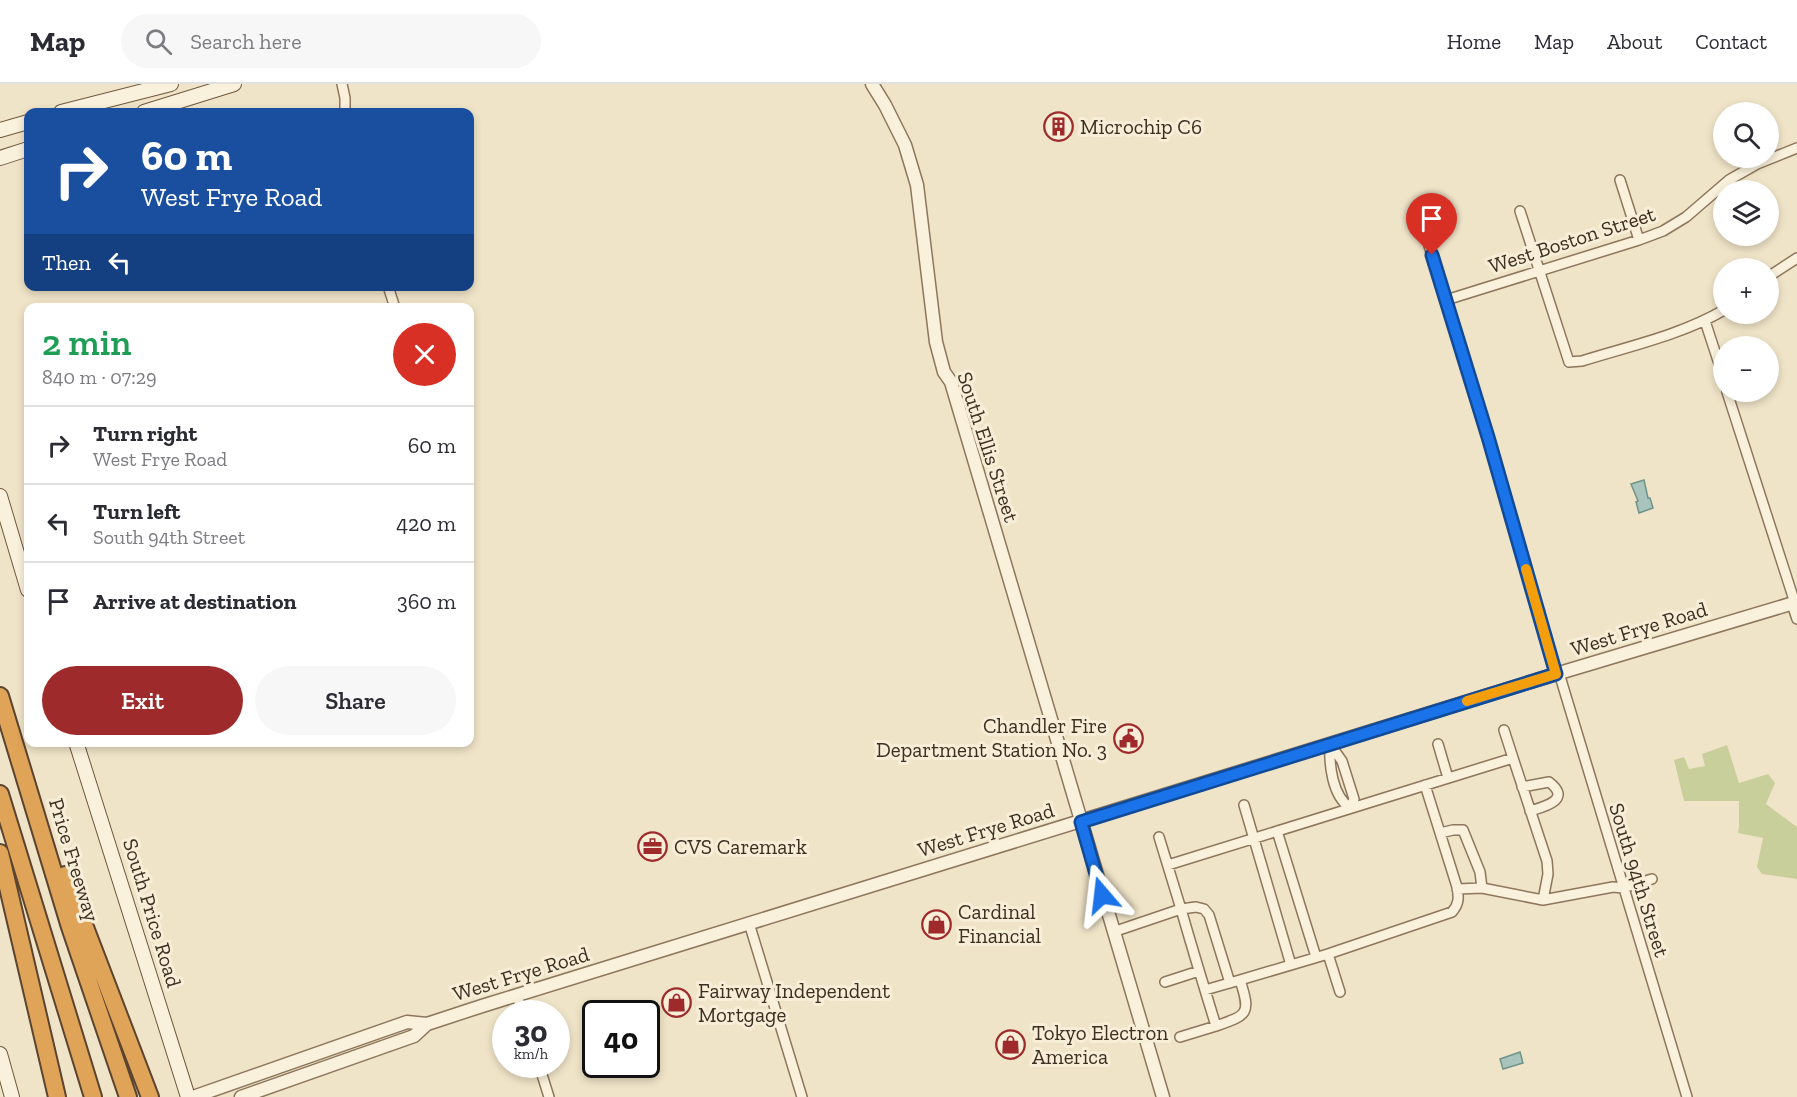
<!DOCTYPE html>
<html lang="en">
<head>
<meta charset="utf-8">
<style>
	:root { --surface:#fff; --page:#f7f7f7; --text:#2b2b33; --muted:#7c7c81; --line:#e1e1e2; --accent:#9e2a2b }
	body { margin:0; font-family:"Zilla Slab",serif; background:var(--page); color:var(--text); height:100vh; display:flex; flex-direction:column; font-size:22px; white-space:nowrap }
	* { box-sizing:border-box; margin:0 }
	p { font-size:20px; color:var(--muted) }
	.icon { flex:none; width:33px; height:33px; fill:none; stroke:currentColor; stroke-width:2; stroke-linecap:round; stroke-linejoin:round }
	.map { position:relative; flex:1; overflow:hidden }
	.sheet { position:absolute; left:24px; top:219px; width:450px; height:444px; display:flex; flex-direction:column; background:var(--surface); border-radius:12px; box-shadow:0 3px 9px #0003 }
	.sheet>* { flex:none }
	.top-card { position:absolute; left:24px; top:24px; width:450px; height:183px; border-radius:12px; box-shadow:0 3px 9px #0003; background:#1a4fa0; color:#fff; overflow:hidden }
	.controls { position:absolute; left:1713px; top:18px; display:grid; gap:12px }
	.controls a { display:grid; place-items:center; width:66px; height:66px; border-radius:50%; background:var(--surface); box-shadow:0 3px 9px #0003; font-size:30px }
	.speed { position:absolute; left:492px; top:916px; display:flex; gap:12px; font-size:30px; font-weight:700; text-align:center }
	.speed>* { display:grid; place-content:center; width:78px; height:78px; border-radius:50%; background:var(--surface); box-shadow:0 3px 9px #0003; line-height:1 }
	.speed small { font-size:15px; font-weight:400 }
	.speed .limit { border:3px solid #111; border-radius:9px; background:#fff; color:#111 }
	.pin { position:absolute; display:grid; place-items:center; width:51px; height:51px; color:#fff; margin:-62px -26px; border-radius:50% 50% 50% 0; rotate:-45deg; box-shadow:0 0 6px #0007 }
	.pin .icon { rotate:45deg }
	.me { position:absolute; width:66px; margin:-33px; rotate:343deg; stroke-linejoin:round; filter:drop-shadow(0 0 4px #0008) }
	.turn { display:flex; align-items:center; gap:21px; height:126px; padding:0 18px; font-size:27px }
	.turn .icon { width:78px; height:78px; stroke-width:2.5 }
	.turn b { display:block; font-size:42px; line-height:51px }
	.then { display:flex; align-items:center; height:57px; padding:0 18px; background:#0003; gap:12px; font-size:22px }
	.round { display:grid; place-items:center; flex:none; width:63px; height:63px; border-radius:32px; background:var(--page) }
	.summary { display:flex; align-items:center; justify-content:space-between; height:102px; padding:0 18px }
	h1 { font-size:36px; font-weight:600; line-height:45px; color:#1e9e55 }
	.button { display:flex; gap:12px; margin-top:auto; padding:12px 18px }
	.button a { flex:1; height:69px; border-radius:36px; background:var(--accent); color:#fff; font-size:24px; font-weight:600; line-height:69px; text-align:center }
	.button a+a { background:var(--page); color:var(--text) }
	ul { padding:0; list-style:none }
	li { display:flex; align-items:center; gap:18px; height:78px; padding:0 18px; border-top:2px solid var(--line) }
	li div { flex:1 }
	li b { display:block; font-size:22px }
	li em { font-style:normal }
	header { display:flex; align-items:center; gap:36px; box-sizing:border-box; height:84px; padding:0 30px; background:var(--surface); border-bottom:2px solid var(--line) }
	header strong { font-size:28px }
	nav { display:flex; gap:33px; margin-inline-start:auto; font-size:21px }
	.search { width:420px; height:54px; background:var(--page); display:flex; align-items:center; gap:15px; box-sizing:border-box; padding:0 21px; border-radius:33px; color:var(--muted); font-size:22px }
	.map>svg:first-child { display:block }
	.green { fill:#c9cf9b }
	.water { fill:#a9c4bc; stroke:#6f938a; stroke-width:1.5 }
	.lines { fill:none; stroke-linecap:round; stroke-linejoin:round }
	.minor-casing { stroke:#8d765c; stroke-width:12 }
	.tertiary-casing { stroke:#8d765c; stroke-width:15 }
	.secondary-casing { stroke:#6f573f; stroke-width:16 }
	.motorway-casing { stroke:#5b4430; stroke-width:20 }
	.minor { stroke:#faf1dc; stroke-width:9 }
	.tertiary { stroke:#faf1dc; stroke-width:12 }
	.secondary { stroke:#faf1dc; stroke-width:14 }
	.motorway { stroke:#e0a458; stroke-width:16 }
	.route-casing { stroke:#114b97; stroke-width:15 }
	.route { stroke:#1a73e8; stroke-width:10 }
	.slow { stroke:#f59e0b; stroke-width:10 }
	.labels { text-anchor:middle; stroke-width:6; stroke-linejoin:round; paint-order:stroke }
	.poi-label { font-size:21px; fill:#3d2e20; stroke:#f7eed8; text-anchor:start }
	.street-label { font-size:21px; fill:#3d2e20; stroke:#f7eed8 }
</style>
</head>
<body>
<header>
<strong>Map</strong>
<div class="search"><svg class="icon" aria-label="search" viewBox="0 0 24 24"><circle cx="10" cy="10" r="6"/><path d="M15 15l6 6"/></svg>Search here</div>
<nav><a>Home</a><a>Map</a><a>About</a><a>Contact</a></nav>
</header>
<div class="map">
<svg width="1797" height="1013" viewBox="0 0 1797 1013">
	<rect width="100%" height="100%" fill="#f0e4c8"/>
	<path class="green" d="M1727,661l12,38 29,-9 7,9 -9,21 31,23v52l-35,-5 -5,-7 6,-29 -25,-5 1,-6v-26h-55l-10,-41 10,-3 5,12 16,-3 -3,-12z"/>
	<path class="water" d="M1644,396l4,18h2l3,10 -14,5 -3,-11 2,-1 -7,-17z
		M1520,968l3,11 -20,6 -3,-10z"/>
	<g class="lines">
		<defs>
			<path id="minor" d="M342,0l3,14v14
				M1620,96l19,60
				M1418,126l70,227 68,237
				M1520,127l49,151 13,-1c48,-15 99,-26 142,-51
				M1768,193l29,-19
				M388,202l7,22
				M1446,216l193,-60 24,-9 23,-14 43,-37 28,-16 40,-16
				M1705,237l19,58
				M1727,308l68,211
				M1792,520l5,15
				M1559,589l128,424
				M1504,646l9,28
				M1330,660l12,17 12,38 -4,9c-18,-13 -21,-43 -20,-64z
				M1438,660l10,34
				M1522,703l27,-5c24,18 -6,25 -19,29
				M1244,721l47,160
				M1277,747l39,126
				M1440,749l13,-3h10l17,42 2,16 -25,1
				M1168,781l345,-107 34,103 1,13 -5,26 70,-13 10,1 29,-9
				M1482,804l61,12
				M749,839l53,174
				M1113,848l68,-23 -22,-72
				M1328,870l12,38
				M1240,896l88,-26 124,-42c7,-8 7,-14 5,-25l-32,-102
				M1165,898l34,-11
				M1205,906l35,-10c11,34 8,35 -24,46 -12,-39 -24,-78 -35,-117l15,-2 8,2 5,6 21,68
				M517,912l6,18
				M1180,953l36,-11
				M539,981l10,32"/>
			<path id="tertiary" d="M872,0l13,21 20,40 12,40 19,157 8,30 7,10 212,715
				M193,1013l214,-75 20,2
				M241,1013l173,-61 13,-12 55,-18 1074,-332 241,-72"/>
			<path id="secondary" d="M61,28l110,-28
				M144,28l90,-28
				M0,46l28,-8
				M0,74l28,-9
				M0,412l28,94
				M76,658l112,355
				M0,970l12,43"/>
			<path id="motorway" d="M0,612l70,231 58,170
				M0,710l93,303
				M0,769l57,244
				M65,791l85,222"/>
		</defs>
		<use href="#minor" class="minor-casing"/>
		<use href="#tertiary" class="tertiary-casing"/>
		<use href="#secondary" class="secondary-casing"/>
		<use href="#motorway" class="motorway-casing"/>
		<use href="#minor" class="minor"/>
		<use href="#tertiary" class="tertiary"/>
		<use href="#secondary" class="secondary"/>
		<use href="#motorway" class="motorway"/>
	</g>
	<g class="lines">
		<defs>
			<path id="route" d="M1102,811l-21,-73 475,-148 -68,-237 -56,-182"/>
		</defs>
		<use href="#route" class="route-casing"/>
		<use href="#route" class="route"/>
		<path class="slow" d="M1467,617l89,-27 -30,-105"/>
	</g>
	<defs>
		<symbol id="building-ring" viewBox="-11 -11 22 22"><circle r="9.5" fill="#f7eed8" stroke="#9e2a2b" stroke-width="1.5"/><path d="M-4-6H4V6H1V3H-1V6H-4ZM-2.5-4.3h1.7v1.8h-1.7ZM.8-4.3h1.7v1.8H.8ZM-2.5-1h1.7V.8h-1.7ZM.8-1h1.7V.8H.8Z" fill="#9e2a2b"/></symbol>
		<symbol id="civic-ring" viewBox="-11 -11 22 22"><circle r="9.5" fill="#f7eed8" stroke="#9e2a2b" stroke-width="1.5"/><path d="M-.6-6.5H3V-4.5H.6V-3L4-1V1h2V6H-6V1h2V-1L-.6-3ZM-1.2 2.5V6h2.4V2.5Z" fill="#9e2a2b"/></symbol>
		<symbol id="office-ring" viewBox="-11 -11 22 22"><circle r="9.5" fill="#f7eed8" stroke="#9e2a2b" stroke-width="1.5"/><path d="M-6-3h4V-5.5h4V-3h4V5H-6ZM-1-4.5V-3h2v-1.5ZM-6 0V1H6V0Z" fill="#9e2a2b"/></symbol>
		<symbol id="shop-ring" viewBox="-11 -11 22 22"><circle r="9.5" fill="#f7eed8" stroke="#9e2a2b" stroke-width="1.5"/><path d="M-5-2.5h2.3a2.7 3.5 0 0 1 5.4 0H5L5.5 6h-11ZM-1.5-2.5h3a1.5 2.3 0 0 0-3 0Z" fill="#9e2a2b"/></symbol>
	</defs>
	<g fill-rule="evenodd">
		<use href="#building-ring" x="1042" y="26" width="33" height="33"/>
		<use href="#civic-ring" x="1112" y="638" width="33" height="33"/>
		<use href="#office-ring" x="636" y="746" width="33" height="33"/>
		<use href="#shop-ring" x="920" y="824" width="33" height="33"/>
		<use href="#shop-ring" x="660" y="902" width="33" height="33"/>
		<use href="#shop-ring" x="994" y="944" width="33" height="33"/>
	</g>
	<g class="labels">
		<g class="poi-label">
			<text x="1080" y="50">Microchip C6</text>
			<text x="1107" y="649" text-anchor="end">Chandler Fire<tspan x="1107" dy="24">Department Station No. 3</tspan></text>
			<text x="674" y="770">CVS Caremark</text>
			<text x="958" y="835">Cardinal<tspan x="958" dy="24">Financial</tspan></text>
			<text x="698" y="914">Fairway Independent<tspan x="698" dy="24">Mortgage</tspan></text>
			<text x="1032" y="956">Tokyo Electron<tspan x="1032" dy="24">America</tspan></text>
		</g>
		<g class="street-label">
			<text transform="translate(1572 156) rotate(-18)" y="7">West Boston Street</text>
			<text transform="translate(988 363) rotate(72)" y="7">South Ellis Street</text>
			<text transform="translate(1639 545) rotate(-17)" y="7">West Frye Road</text>
			<text transform="translate(986 746) rotate(-17)" y="7">West Frye Road</text>
			<text transform="translate(74 776) rotate(73)" y="7">Price Freeway</text>
			<text transform="translate(1639 796) rotate(73)" y="7">South 94th Street</text>
			<text transform="translate(152 829) rotate(73)" y="7">South Price Road</text>
			<text transform="translate(521 890) rotate(-17)" y="7">West Frye Road</text>
		</g>
	</g>
</svg>
<div class="controls">
<a><svg class="icon" aria-label="search" viewBox="0 0 24 24"><circle cx="10" cy="10" r="6"/><path d="M15 15l6 6"/></svg></a>
<a><svg class="icon" aria-label="layers" viewBox="0 0 24 24"><path d="M12 4l9 5-9 5-9-5zM3 14l9 5 9-5"/></svg></a>
<a>+</a>
<a>−</a>
</div>
<div class="speed"><div>30<small>km/h</small></div><div class="limit">40</div></div>
<div class="pin" style="left:1432px;top:171px;background:#d93025"><svg class="icon" aria-label="arrive" viewBox="0 0 24 24"><path d="M6 21V4h12l-3 4 3 4H6"/></svg></div>
<svg class="me" style="left:1102px;top:811px" viewBox="-20 -20 40 40"><path d="M0-17L14 15 0 8-14 15z" fill="#1a73e8" stroke="#fff" stroke-width="4"/></svg>
<div class="top-card">
<div class="turn"><svg class="icon" aria-label="right" viewBox="0 0 24 24"><path d="M7 20v-9h11M14 6l5 5-5 5"/></svg><div><b>60 m</b>West Frye Road</div></div>
<div class="then">Then<svg class="icon" aria-label="left" viewBox="0 0 24 24"><path d="M17 20v-9H6M10 6l-5 5 5 5"/></svg></div>
</div>
<section class="sheet">
<div class="summary"><div><h1>2 min</h1><p>840 m · 07:29</p></div><a class="round" style="background:#d93025;color:#fff"><svg class="icon" aria-label="close" viewBox="0 0 24 24"><path d="M6 6l12 12M18 6L6 18"/></svg></a></div>
<ul>
<li><svg class="icon" aria-label="right" viewBox="0 0 24 24"><path d="M7 20v-9h11M14 6l5 5-5 5"/></svg><div><b>Turn right</b><p>West Frye Road</p></div><em>60 m</em></li>
<li><svg class="icon" aria-label="left" viewBox="0 0 24 24"><path d="M17 20v-9H6M10 6l-5 5 5 5"/></svg><div><b>Turn left</b><p>South 94th Street</p></div><em>420 m</em></li>
<li><svg class="icon" aria-label="arrive" viewBox="0 0 24 24"><path d="M6 21V4h12l-3 4 3 4H6"/></svg><div><b>Arrive at destination</b></div><em>360 m</em></li>
</ul>
<div class="button"><a>Exit</a><a>Share</a></div>
</section>
</div>
</body>
</html>
